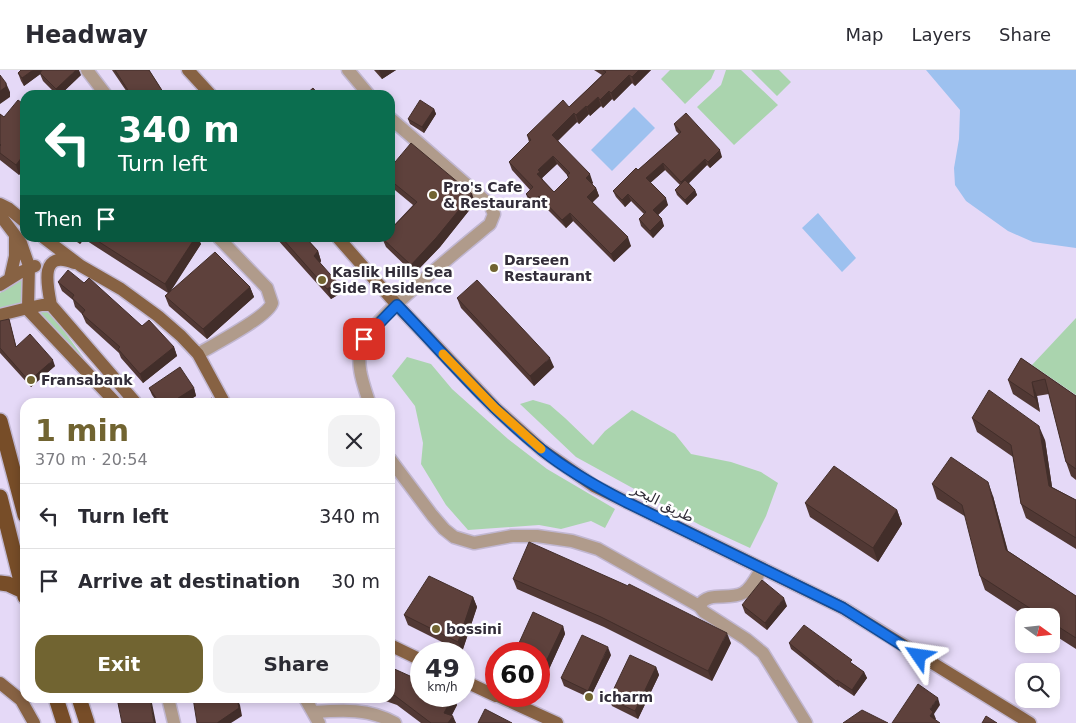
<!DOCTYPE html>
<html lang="en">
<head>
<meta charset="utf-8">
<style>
	:root { --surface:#fff; --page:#f2f2f3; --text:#2b2b33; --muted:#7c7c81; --line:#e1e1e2; --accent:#716431 }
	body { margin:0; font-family:"DejaVu Sans","Noto Naskh Arabic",sans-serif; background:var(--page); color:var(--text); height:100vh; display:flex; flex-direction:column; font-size:19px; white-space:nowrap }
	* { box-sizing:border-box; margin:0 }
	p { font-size:16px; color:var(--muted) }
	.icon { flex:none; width:28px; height:28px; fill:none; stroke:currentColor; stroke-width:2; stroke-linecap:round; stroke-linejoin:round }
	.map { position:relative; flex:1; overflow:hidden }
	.sheet { position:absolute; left:20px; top:328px; width:375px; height:305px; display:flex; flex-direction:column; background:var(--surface); border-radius:15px; box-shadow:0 2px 8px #0003 }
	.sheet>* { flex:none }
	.guide { position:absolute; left:20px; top:20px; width:375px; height:152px; border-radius:15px; box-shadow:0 2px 8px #0003; background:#0b6e4f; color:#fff; overflow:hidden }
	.needle { width:32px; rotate:105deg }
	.controls { position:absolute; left:1015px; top:538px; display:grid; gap:10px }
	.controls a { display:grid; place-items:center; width:45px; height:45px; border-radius:10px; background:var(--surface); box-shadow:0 2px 8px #0003; font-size:25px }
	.speed { position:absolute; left:410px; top:572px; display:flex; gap:10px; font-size:25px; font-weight:700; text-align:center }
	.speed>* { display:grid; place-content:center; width:65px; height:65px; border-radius:50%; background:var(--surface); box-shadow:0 2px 8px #0003; line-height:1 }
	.speed small { font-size:12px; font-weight:400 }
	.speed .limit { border:8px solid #d22; background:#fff; color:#111 }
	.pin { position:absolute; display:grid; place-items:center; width:42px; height:42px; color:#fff; margin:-21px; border-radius:10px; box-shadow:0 2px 8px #0006 }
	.me { position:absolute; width:55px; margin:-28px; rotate:302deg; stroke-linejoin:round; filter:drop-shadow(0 0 4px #0008) }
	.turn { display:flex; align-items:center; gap:18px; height:105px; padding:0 15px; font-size:22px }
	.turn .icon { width:65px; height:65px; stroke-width:2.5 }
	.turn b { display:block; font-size:35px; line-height:42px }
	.then { display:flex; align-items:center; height:48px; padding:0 15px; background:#0003; gap:10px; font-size:19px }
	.round { display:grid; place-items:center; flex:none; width:52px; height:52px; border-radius:15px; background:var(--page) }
	.headline { display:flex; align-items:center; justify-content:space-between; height:85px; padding:0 15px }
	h1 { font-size:30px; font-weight:700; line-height:38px; color:var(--accent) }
	.action { display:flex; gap:10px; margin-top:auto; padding:10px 15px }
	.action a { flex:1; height:58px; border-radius:15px; background:var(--accent); color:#fff; font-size:20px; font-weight:700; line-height:58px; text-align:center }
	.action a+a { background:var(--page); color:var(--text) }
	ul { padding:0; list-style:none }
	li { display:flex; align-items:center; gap:15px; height:65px; padding:0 15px; border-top:1px solid var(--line) }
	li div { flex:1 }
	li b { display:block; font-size:19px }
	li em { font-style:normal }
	header { display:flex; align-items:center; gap:30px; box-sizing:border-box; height:70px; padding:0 25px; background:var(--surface); border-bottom:1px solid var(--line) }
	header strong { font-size:24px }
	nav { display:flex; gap:28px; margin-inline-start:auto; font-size:18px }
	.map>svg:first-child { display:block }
	.green { fill:#aad4ae }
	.water { fill:#9dc1ef }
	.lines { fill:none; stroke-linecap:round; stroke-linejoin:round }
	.minor-casing { stroke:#c1b7d1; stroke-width:15 }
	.major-casing { stroke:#c1b7d1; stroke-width:15 }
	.highway-casing { stroke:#c1b7d1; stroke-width:18 }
	.minor { stroke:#b09b8b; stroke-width:12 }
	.major { stroke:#876243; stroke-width:12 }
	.highway { stroke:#774d28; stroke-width:15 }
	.wall { fill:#513834; fill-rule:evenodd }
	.shaded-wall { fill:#422e2a }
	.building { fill:#5e413c; stroke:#422e2a; fill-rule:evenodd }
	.route-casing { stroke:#114b97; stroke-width:12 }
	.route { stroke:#1a73e8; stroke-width:9 }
	.slow { stroke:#f59e0b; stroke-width:9 }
	.poi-dot { fill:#716431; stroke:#fff; stroke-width:2 }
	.labels { text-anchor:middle; stroke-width:5; stroke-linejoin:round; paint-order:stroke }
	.poi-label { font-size:14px; font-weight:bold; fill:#322d39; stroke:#fff; text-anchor:start }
	.street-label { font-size:14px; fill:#322d39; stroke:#fff }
</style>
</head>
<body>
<header>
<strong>Headway</strong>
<nav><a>Map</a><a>Layers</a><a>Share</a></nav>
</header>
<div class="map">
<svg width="1076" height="653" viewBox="0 0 1076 653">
	<rect width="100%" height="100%" fill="#e5d9f7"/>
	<path class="green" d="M670,0h45l-4,9 -26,25 -24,-25z
		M726,0h15l37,35 -44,40 -37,-38 24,-22z
		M751,0h28l12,12 -14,14z
		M24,205v27l-24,7v-16z
		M48,239l35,48 -5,2 -39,-44 1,-4z
		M1076,248v77l-44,-30z
		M407,287l24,7 21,25 56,50 39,30 68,40 -10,19 -14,-7 -30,8 -22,-4 -71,5 -22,-25 -25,-41 2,-21 -8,-37 -23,-30z
		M533,330l17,5 15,13 28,27 12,-14 27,-21 43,24 16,20 40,8 30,10 17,11 -12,33 -16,32 -50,-23 -124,-68 -56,-53z"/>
	<path class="water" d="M926,0h150v178l-43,-6 -25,-11 -42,-30 -11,-16 -1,-17 5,-29 1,-29z
		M634,37l21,21 -43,43 -21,-21z
		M818,143l38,45 -14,14 -40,-44z"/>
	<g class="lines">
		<defs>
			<path id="minor" d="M87,0l19,25
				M348,0l21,25
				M198,284c15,-9 70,-37 74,-51l-5,-15 -48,-50
				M369,332c-6,-19 -13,-36 -8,-56 6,-23 105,-102 129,-122l4,-10 -4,-9 -100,-87
				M390,389l42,56 12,14 10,8 20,6 38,-7h25l35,5 26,8 101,57
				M762,498c-5,8 -11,21 -19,25 -15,8 -34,-3 -44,13l5,6 42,27 17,14 43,70
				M168,628l6,25
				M305,628l14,25
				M313,642c29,-2 56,-4 82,11"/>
			<path id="major" d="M188,0l23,25
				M0,134l8,4 17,14
				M0,145l21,28 8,23 -1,42 14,-3h9l84,97
				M44,168l37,28 40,23 37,27 23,20 17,18 26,48
				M338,168l59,67 98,103 47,42 52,36 249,122 187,115
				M10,208l5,-22v-21
				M0,215l21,-13 14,-6
				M51,235c-4,-20 -12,-56 23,-42
				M0,245l28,-7 1,3 86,91
				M390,575l31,15
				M464,611l32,15
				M0,613l21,17 13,23
				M498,626l59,27"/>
			<path id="highway" d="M0,351l25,94
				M0,427l25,100
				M0,513l8,1 15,7
				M56,628l8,25
				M79,628l8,25"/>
		</defs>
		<use href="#minor" class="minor-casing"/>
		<use href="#major" class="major-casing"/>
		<use href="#highway" class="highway-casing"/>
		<use href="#minor" class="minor"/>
		<use href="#major" class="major"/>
		<use href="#highway" class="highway"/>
	</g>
	<path class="wall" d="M21,0l60,5 -21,20h-3l-14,-14 -3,-7 -16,12 -3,-5 -3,-8z
		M112,0h37l16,25h-36z
		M374,0h22l-14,9z
		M594,0h57l-16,16 -3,-3 -18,18 -2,-2 -9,9 -2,-2 -11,10 -1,-2 -10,10 -2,-2 -19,19 35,42 -1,1 4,4 3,8 -7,6 39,44 -17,16 -41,-41 -7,7 -24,-24 -6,6 -7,-8 -3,-8 4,-4 -18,-20 -3,-8 20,-20 -2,-7 42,-28 33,-32zM557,94l10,11 1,3 -14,14 -11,-12 -1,-2z
		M25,35v63l-6,7 -19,-15v-46l4,3z
		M434,39l2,5 -12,19 -14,-9 -2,-5z
		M674,54l48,33 -12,11 -3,-3 -18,18 6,7 2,5 -10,10 -10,-10 -2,-5 5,-5 -15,-15 -15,13 18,22 -10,10 6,11 -11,12 -12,-12 -2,-7 5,-5 -13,-13 -6,6 -9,-10 -3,-6 25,-21 41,-36 -3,-3z
		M390,98l82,26 3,9 -35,44 -26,27 -28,-27 -4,-9 31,-33 -23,-19z
		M25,121v13l-3,-8z
		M71,168h127l3,6 -31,47 80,-4 4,10 -47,42 -38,-33 -4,-10 3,-3 -84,-54 -4,5z
		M276,168h30l12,13 3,10 -1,2 21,30 -10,6z
		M58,212l26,1 58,43 32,21 3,9 -34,27 -22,-25 -2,-5 -33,-30 -4,-9 -7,-7 -2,-7 -11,-9z
		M457,228l97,69 -20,19 -73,-78z
		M9,249l7,27 39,20 -24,21 -31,-34v-32z
		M1021,288l55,38v84l-5,-4 -5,-14 -17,-68 -12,2 3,16 -27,-18 -5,-14z
		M149,318h45l2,8 -10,6h-29l-5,-7z
		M972,348l73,22 7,47 24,13v49l-50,-31 -5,-14 -8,-47 -36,-25z
		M932,414l61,12 15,55 68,45v53l-25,-16v-17h-26l-40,-26 -5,-14 -14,-59 -29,-18z
		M805,433l92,7 5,14 -24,38 -68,-45z
		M513,509l218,64 -19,38 -108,-54 -87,-38z
		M473,527l4,10 -15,45 -54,-27 -4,-10z
		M742,535l45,1 -20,24 -22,-17z
		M563,556l2,8 -20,44 -6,-3v-21z
		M789,573l64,21 11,8 3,6 -13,18 -15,-10v1l-48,-38z
		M611,585l-21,43 -26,-12 -3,-8z
		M390,597l67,38 -6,11 5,7h-35l-24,-18 -20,-7h13z
		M656,597l3,8 -21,44 -26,-13 -3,-7z
		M334,628h12l-6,1z"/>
	<path class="shaded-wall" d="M33,0h13l-22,16 -2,-8z
		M76,0h3l2,5 -21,20h-2l-2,-6z
		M379,0h17l-14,9z
		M639,0h12l-16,16 -3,-9z
		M629,5l3,8 -18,18 -3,-8z
		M6,13l4,9v5l-10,7v-13z
		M609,21l3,8 -9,9 -3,-8z
		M598,27l3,9 -11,10 -3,-9z
		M586,36l3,8 -10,10 -3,-9z
		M434,39l2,5 -12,19 -2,-6z
		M574,43l3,9 -22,21 -3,-8z
		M720,80l2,7 -12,11 -2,-6z
		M25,83v15l-6,7 -3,-10z
		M553,86l4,8 -15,14 1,3 -6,-7 1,-4z
		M705,89l2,6 -24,24 -2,-7z
		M663,93l2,7 -17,15 -2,-7z
		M590,104l3,9 -3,3 -4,-8z
		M596,118l3,8 -9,9 -3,-8z
		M695,120l2,5 -10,10 -2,-5z
		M472,124l3,9 -35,44 -26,27 -3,-9z
		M628,124l3,7 -6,6 -3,-7z
		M539,126l3,8 -6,6 -3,-9z
		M666,128l2,7 -12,12 -3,-7z
		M570,143l3,8 -7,7 -4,-8z
		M662,149l2,7 -11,12 -3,-7z
		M628,167l3,9 -17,16 -3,-8z
		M78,168h5l1,1 -4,5z
		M195,168h3l3,6 -32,50 -4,-10z
		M318,181l3,10 -3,5 -4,-10z
		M338,213l3,10 -10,6 -4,-10z
		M250,217l4,10 -47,42 -4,-10z
		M174,277l3,9 -34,27 -3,-9z
		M550,288l4,9 -20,19 -4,-10z
		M53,290l2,6 -24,21 -2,-6z
		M1032,312l5,14 3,16 -5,-14z
		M194,318l2,8 -10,6h-14z
		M1039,356l6,14 9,60 -5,-14z
		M988,412l5,14 18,68 -5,-14z
		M897,440l5,14 -24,38 -5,-14z
		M473,527l4,10 -15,45 -4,-10z
		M784,528l3,8 -20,24 -2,-7z
		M563,556l2,8 -20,44 -3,-8z
		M727,563l4,10 -19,38 -4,-10z
		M608,577l3,8 -21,43 -2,-7z
		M656,597l3,8 -21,44 -3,-8z
		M864,602l3,6 -13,18 -2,-6z
		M453,626h1l3,9 -9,18 -4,-10z
		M150,628h1l5,25h-2z
		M237,628l3,7 2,11 -11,7h-14z
		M938,628l2,7 -6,9 2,5 -3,4 -3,-7v-7z
		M453,646l3,7h-8z"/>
	<path class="building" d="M21,0h12l-11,8 -4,-5z
		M42,0h34l-20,19 -16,-16z
		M115,0h34l16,25h-34z
		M603,0h36l-7,7 -3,-2 -18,18 -2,-2 -9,9 -2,-3 -11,10 -1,-1 -10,9 -2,-2 -22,22 38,39 -4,4 10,10 -9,9 41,40 -17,17 -41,-41 -8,7 -23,-24 -6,5 -7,-7 7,-7 -24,-25 22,-22 -4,-5 36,-35 6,7 37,-35zM553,86l17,17 -3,2 2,2 -15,15 -17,-18 3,-2 -2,-2z
		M0,5l6,8v4l-6,4z
		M313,18l6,7h-14z
		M18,30l7,5v48l-9,12 -16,-12v-7l1,-1 -1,-1v-30l4,3z
		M420,30l14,9 -12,18 -14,-8z
		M686,43l34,37 -12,12 -3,-3 -24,23 -18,-19 -17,15 20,20 -13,12 9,9 -12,12 -11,-12 7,-7 -18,-18 -6,6 -9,-9 23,-23 2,2 43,-38 -7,-8z
		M411,73l61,51 -36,44 -25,27 -29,-27h8v-8l27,-28 -27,-22v-12z
		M685,110l10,10 -10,10 -10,-10z
		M25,121v7l-3,-2z
		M93,168h102l-30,46z
		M282,168h24l12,13 -4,5 24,27 -11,6z
		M215,182l35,35 -47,42 -38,-33z
		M68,200l16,13 5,-5 53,48 7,-6 25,27 -34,27 -22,-25 2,-2 -38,-33 3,-4 -13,-12 2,-3 -16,-13z
		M477,210l73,78 -20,18 -73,-78z
		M9,249l7,28 14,-13 23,26 -24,21 -29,-33v-27z
		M1021,288l55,38v73l-10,-7 -21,-83 -13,3 3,16 -27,-18z
		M180,297l14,21 -22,14h-13l-10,-14z
		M989,320l50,36 10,60 27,14v38l-55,-34 -10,-59 -39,-27z
		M212,328l2,4h-12z
		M951,387l37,25 18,68 70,46v42l-25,-16v-6h-9l-62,-40 -18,-71 -30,-21z
		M834,396l63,44 -24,38 -68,-45z
		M529,472l99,44 1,-2 98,49 -19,38 -107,-54 -88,-38z
		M429,506l44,21 -15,45 -54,-27z
		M762,510l22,18 -19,25 -23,-18z
		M533,542l30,14 -21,44 -3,-2v-14h-25z
		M804,555l48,35 -2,2 14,10 -12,18 -15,-10 -1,1 -47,-38z
		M582,565l26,12 -20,44 -27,-13z
		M630,585l26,12 -21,44 -26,-12z
		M390,597l31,14v15h32l-9,17 9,3 -5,7h-17l-37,-28 -4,-1z
		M918,614l20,14 -8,11 3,3 -3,4 10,7h-48z
		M117,628h33l4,25h-32z
		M193,628h44l2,10 -22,15h-20z
		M485,639l27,14h-34z
		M862,640l26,13h-45z
		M986,646l11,7h-15z"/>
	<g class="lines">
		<defs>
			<path id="route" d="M364,269l33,-34c47,49 92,103 145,145 26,21 55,37 84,52l217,106 76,48"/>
		</defs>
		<use href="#route" class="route-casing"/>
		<use href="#route" class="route"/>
		<path class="slow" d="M443,284l52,54 46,41"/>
	</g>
	<g class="poi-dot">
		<circle cx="433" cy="125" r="5"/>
		<circle cx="494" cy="198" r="5"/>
		<circle cx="322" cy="210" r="5"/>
		<circle cx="31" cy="310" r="5"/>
		<circle cx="436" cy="559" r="5"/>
		<circle cx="589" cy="627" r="5"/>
	</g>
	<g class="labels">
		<g class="poi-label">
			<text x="443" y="122">Pro's Cafe<tspan x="443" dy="16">&amp; Restaurant</tspan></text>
			<text x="504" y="195">Darseen<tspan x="504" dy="16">Restaurant</tspan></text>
			<text x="332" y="207">Kaslik Hills Sea<tspan x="332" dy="16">Side Residence</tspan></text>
			<text x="41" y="315">Fransabank</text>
			<text x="446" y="564">bossini</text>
			<text x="599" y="632">icharm</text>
		</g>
		<g class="street-label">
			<text transform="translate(663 433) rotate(27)" y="5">طريق البحر</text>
		</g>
	</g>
</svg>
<div class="controls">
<a><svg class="needle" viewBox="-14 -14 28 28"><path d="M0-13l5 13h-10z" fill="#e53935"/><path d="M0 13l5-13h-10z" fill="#7c7c81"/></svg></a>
<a><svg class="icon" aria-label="search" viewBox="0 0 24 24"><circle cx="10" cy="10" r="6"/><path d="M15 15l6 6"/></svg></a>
</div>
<div class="speed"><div>49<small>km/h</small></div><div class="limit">60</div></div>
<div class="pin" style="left:364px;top:269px;background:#d93025"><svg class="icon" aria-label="arrive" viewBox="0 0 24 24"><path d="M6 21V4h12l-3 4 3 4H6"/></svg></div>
<svg class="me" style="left:919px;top:586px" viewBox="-20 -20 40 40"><path d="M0-17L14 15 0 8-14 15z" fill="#1a73e8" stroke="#fff" stroke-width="4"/></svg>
<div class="guide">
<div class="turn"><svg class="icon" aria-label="left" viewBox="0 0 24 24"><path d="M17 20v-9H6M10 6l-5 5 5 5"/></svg><div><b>340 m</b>Turn left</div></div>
<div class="then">Then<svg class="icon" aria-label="arrive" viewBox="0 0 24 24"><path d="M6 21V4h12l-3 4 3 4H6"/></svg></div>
</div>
<section class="sheet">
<div class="headline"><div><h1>1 min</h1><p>370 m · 20:54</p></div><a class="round"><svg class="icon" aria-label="close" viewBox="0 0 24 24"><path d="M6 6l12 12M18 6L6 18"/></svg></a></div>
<ul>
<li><svg class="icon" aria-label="left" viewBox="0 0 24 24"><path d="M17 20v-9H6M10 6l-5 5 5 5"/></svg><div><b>Turn left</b></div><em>340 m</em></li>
<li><svg class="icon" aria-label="arrive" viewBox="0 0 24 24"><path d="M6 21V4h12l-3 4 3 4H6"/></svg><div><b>Arrive at destination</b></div><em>30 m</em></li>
</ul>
<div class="action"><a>Exit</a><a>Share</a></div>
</section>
</div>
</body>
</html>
